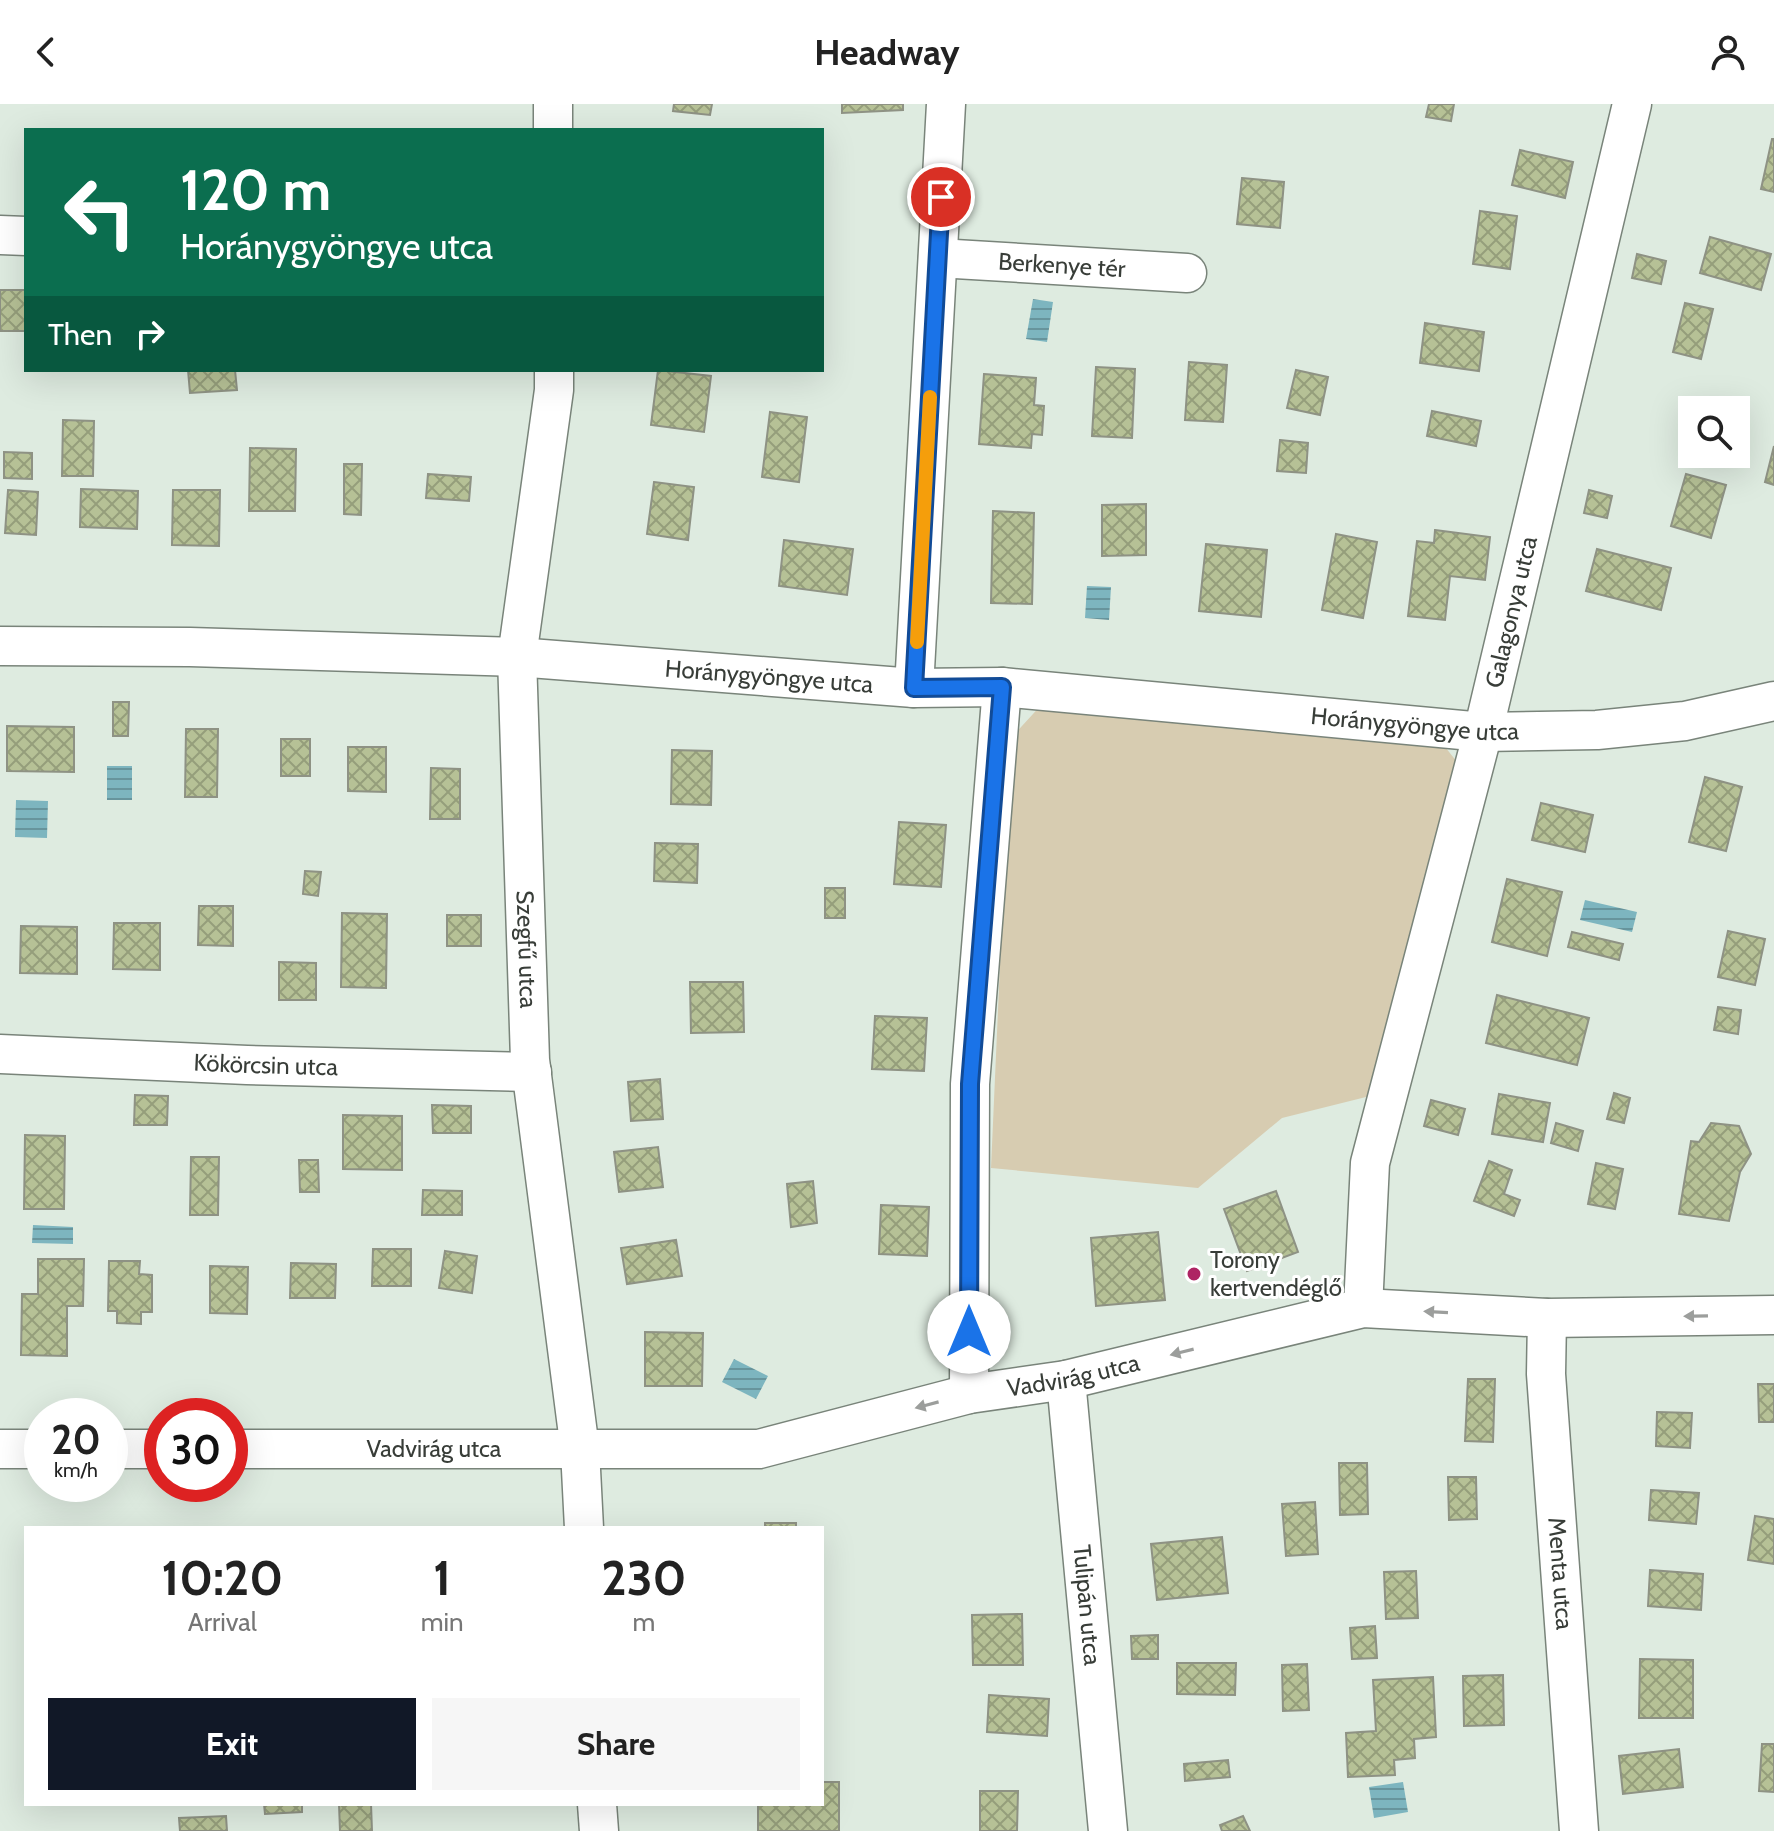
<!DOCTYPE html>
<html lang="en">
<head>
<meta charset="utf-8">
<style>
	:root { --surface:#fff; --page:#f6f6f6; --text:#222; --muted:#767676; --accent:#111827 }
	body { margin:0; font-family:Cabin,sans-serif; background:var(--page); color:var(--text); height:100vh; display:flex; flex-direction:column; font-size:30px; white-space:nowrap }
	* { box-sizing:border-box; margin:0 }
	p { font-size:26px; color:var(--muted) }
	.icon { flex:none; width:44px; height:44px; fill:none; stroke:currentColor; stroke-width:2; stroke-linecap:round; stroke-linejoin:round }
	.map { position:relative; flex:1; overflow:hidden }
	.side { position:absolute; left:24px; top:1422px; width:800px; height:280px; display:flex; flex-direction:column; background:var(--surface); border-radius:0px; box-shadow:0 8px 32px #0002 }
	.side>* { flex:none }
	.guide { position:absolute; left:24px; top:24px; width:800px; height:244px; border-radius:0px; box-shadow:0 8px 32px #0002; background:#0b6e4f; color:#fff; overflow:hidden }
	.tools { position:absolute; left:1678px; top:292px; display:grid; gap:16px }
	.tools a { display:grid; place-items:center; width:72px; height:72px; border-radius:0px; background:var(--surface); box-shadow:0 8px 32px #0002; font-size:40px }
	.speed { position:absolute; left:24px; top:1294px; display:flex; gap:16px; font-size:40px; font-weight:700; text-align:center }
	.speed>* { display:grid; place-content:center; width:104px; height:104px; border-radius:50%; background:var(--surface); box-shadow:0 8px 32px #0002; line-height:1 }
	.speed small { font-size:20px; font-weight:400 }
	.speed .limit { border:12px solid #d22; background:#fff; color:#111 }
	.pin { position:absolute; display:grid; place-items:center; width:68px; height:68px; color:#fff; margin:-34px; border:4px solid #fff; border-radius:50%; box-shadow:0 2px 8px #0007 }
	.me { position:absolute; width:88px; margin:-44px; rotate:0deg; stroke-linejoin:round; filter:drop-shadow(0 0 6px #0008) }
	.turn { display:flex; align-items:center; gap:28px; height:168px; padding:0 24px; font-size:36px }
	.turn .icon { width:104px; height:104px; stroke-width:2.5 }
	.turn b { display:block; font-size:56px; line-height:68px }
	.then { display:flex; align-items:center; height:76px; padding:0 24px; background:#0003; gap:16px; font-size:30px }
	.eta { display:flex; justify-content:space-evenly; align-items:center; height:136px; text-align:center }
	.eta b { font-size:48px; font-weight:700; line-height:56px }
	.action { display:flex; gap:16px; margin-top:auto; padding:16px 24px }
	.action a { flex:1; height:92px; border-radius:0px; background:var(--accent); color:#fff; font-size:32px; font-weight:700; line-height:92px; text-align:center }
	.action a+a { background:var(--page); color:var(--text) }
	header { display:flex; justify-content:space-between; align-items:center; height:104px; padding:0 24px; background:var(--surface); font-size:36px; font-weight:700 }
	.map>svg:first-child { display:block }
	.green { fill:#d7ccb1 }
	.water { fill:url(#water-rules) }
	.building { fill:url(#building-cross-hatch); stroke:#8e9284; stroke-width:2 }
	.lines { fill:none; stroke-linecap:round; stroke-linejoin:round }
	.minor-casing { stroke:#79847a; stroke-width:41 }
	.minor { stroke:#fff; stroke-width:38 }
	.oneway { fill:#9c9e9c }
	.route-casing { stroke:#114b97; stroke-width:20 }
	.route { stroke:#1a73e8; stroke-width:14 }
	.slow { stroke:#f59e0b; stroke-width:14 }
	.poi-dot { fill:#ae2463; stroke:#fff; stroke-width:3 }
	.labels { text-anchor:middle; stroke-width:6; stroke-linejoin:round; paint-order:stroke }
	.street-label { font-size:24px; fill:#383d38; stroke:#fff }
	.poi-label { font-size:24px; fill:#383d38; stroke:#fff; text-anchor:start }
</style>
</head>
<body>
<header><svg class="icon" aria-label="back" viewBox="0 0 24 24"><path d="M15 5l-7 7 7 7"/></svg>Headway<svg class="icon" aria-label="person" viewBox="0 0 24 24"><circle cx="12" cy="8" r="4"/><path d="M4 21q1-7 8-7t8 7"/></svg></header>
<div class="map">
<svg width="1774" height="1727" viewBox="0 0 1774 1727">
	<defs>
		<pattern id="water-rules" width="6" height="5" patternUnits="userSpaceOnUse" patternTransform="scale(2)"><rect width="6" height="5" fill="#7db5bf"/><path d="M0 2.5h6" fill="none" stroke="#67949c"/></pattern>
		<pattern id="building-cross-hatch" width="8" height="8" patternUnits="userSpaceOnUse" patternTransform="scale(2)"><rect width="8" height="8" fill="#b6c196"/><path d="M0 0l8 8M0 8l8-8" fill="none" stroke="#959e7b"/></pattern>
	</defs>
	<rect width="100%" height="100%" fill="#deebe0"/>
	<path class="green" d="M1044,598l386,26 35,44 -95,324 -88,22 -84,70 -207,-20 19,-429z"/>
	<path class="water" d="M1033,195l20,3 -6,40 -21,-3z
		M1087,482l24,1 -2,33 -24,-2z
		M107,662h25v34h-25z
		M16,696l32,1 -1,37 -32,-1z
		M1585,796l52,12 -5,20 -52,-12z
		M33,1121l40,2v17l-41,-1z
		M734,1255l34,17 -12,23 -34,-17z
		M1403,1678l5,30 -34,6 -5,-31z"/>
	<path class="building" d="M674,0h38l-2,11 -37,-4z
		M842,0h61v6l-61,3z
		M1429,0h25l-3,17 -25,-4z
		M1772,35h2v53l-13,-3z
		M1520,46l53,12 -8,36 -53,-13z
		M1242,74l42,4 -4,46 -43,-4z
		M1480,107l37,5 -7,53 -37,-5z
		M1710,133l61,17 -10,36 -61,-17z
		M1637,150l29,7 -5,23 -29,-6z
		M0,186h26v41h-26z
		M1685,199l28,6 -12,50 -28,-7z
		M1425,219l59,9 -5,39 -59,-8z
		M1189,258l38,3 -4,57 -38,-2z
		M1096,263l39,2 -3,69 -40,-2z
		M188,266h47l2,20 -47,3z
		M658,266l53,6 -7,56 -53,-7z
		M1296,266l32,7 -8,38 -33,-7z
		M984,270l52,4 -2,27 10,1 -2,29 -10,-1 -1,14 -52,-4z
		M1432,307l49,10 -5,25 -49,-10z
		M770,308l37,5 -8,65 -37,-5z
		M63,316l31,1 -1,55h-31z
		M1280,336l28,3 -2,30 -29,-2z
		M1774,342v39l-9,-3z
		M250,344l46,1 -1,62h-46z
		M4,348l28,1v26l-28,-1z
		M344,360h18l-1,51 -17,-1z
		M428,370l43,3 -2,24 -43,-3z
		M1686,370l40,11 -15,53 -40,-12z
		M654,378l40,5 -6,53 -41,-6z
		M81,385l57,2 -1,38 -57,-2z
		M8,386l30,2 -2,43 -31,-2z
		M173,386h47l-1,56 -47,-1z
		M1589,386l23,6 -5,22 -23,-5z
		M1146,400v51l-44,1v-51z
		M993,407l41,2 -2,91 -41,-1z
		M1435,426l55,7 -5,43 -35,-4 -5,44 -37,-4 9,-75 17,2z
		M1336,430l41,8 -14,76 -41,-8z
		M784,436l69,9 -6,46 -68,-9z
		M1206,440l61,6 -6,67 -62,-6z
		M1597,445l74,19 -10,42 -75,-19z
		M113,598h16l-1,34h-15z
		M7,622l67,1v45l-67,-1z
		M186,625h32l-1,68h-32z
		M281,635h29v37h-29z
		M348,643h38v45l-38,-1z
		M672,646l40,1 -1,54 -40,-1z
		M431,664l29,1v50h-30z
		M1705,673l37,10 -16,64 -37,-9z
		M1541,699l52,12 -8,37 -53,-12z
		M899,718l47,3 -5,62 -47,-3z
		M655,739l43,1 -1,39 -43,-2z
		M305,767l16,1 -3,24 -15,-2z
		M1507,775l55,13 -15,64 -55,-14z
		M825,784h20v30h-20z
		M199,802h34v40l-35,-1z
		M342,809l45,1 -1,74 -45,-1z
		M447,811h34v31h-34z
		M114,819h46v47l-47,-1z
		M21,822l56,1v47l-57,-1z
		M1728,827l37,8 -10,46 -37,-8z
		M1572,828l51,12 -4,16 -51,-13z
		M279,858l37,1v37h-37z
		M690,878h53l1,50 -53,1z
		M1497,891l92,23 -12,47 -91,-22z
		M1718,903l23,3 -3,24 -24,-4z
		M875,912l52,2 -3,53 -52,-2z
		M660,975l3,40 -32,2 -3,-39z
		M1614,989l16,5 -6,25 -17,-4z
		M1499,990l51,9 -7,39 -51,-8z
		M135,991l33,1 -1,29h-33z
		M1431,996l34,9 -7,26 -34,-9z
		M432,1001l39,1v27h-38z
		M343,1011l59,1v54l-59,-1z
		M1556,1019l27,8 -5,20 -27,-8z
		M1711,1019l28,3 12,28 -11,18 -11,49 -50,-7 12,-73 8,1z
		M25,1031l40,1 -1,73h-40z
		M658,1043l5,40 -44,5 -5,-40z
		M191,1053h28l-1,58h-28z
		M299,1056h19l1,32h-19z
		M1489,1057l23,9 -8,24 16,6 -6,16 -40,-15z
		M1596,1059l27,6 -8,40 -27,-5z
		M813,1077l4,42 -26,4 -4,-43z
		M423,1086l39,1v24h-40z
		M1276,1087l22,61 -51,19 -23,-62z
		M881,1101l48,2 -2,49 -48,-2z
		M1158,1128l7,68 -69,6 -5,-68z
		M676,1136l6,36 -55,8 -6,-36z
		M373,1145h38v37h-39z
		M445,1147l32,5 -5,37 -33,-5z
		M38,1155h46l-1,47h-16v50l-46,-1 1,-61h16z
		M109,1157h31l-1,13 13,1v37h-11v12l-24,-1v-12h-9z
		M291,1159l45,1 -1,34h-45z
		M210,1162l38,1 -1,47 -37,-1z
		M645,1228l58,1 -1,53h-57z
		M1468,1275h27l-2,63 -28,-1z
		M1758,1280h16v38h-15z
		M1657,1308l35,1 -2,35 -34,-2z
		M1339,1359h28l1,51 -28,1z
		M1448,1373h28l1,42 -28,1z
		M1651,1386l48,3 -3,31 -47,-4z
		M1315,1398l3,52 -32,2 -4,-52z
		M1755,1412l19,3v45l-26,-4z
		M765,1419h31v5h-31z
		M1222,1433l6,56 -71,7 -6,-56z
		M1650,1466l53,4 -2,36 -53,-4z
		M1416,1467l2,47 -32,1 -2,-47z
		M1022,1510l1,51h-50l-1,-50z
		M1375,1522l2,32 -25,1 -2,-31z
		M1158,1531v24h-26l-1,-23z
		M1640,1555l53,1v58h-54z
		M1177,1559h59l-1,32 -58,-1z
		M1307,1560l2,46 -26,1 -1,-46z
		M1503,1571l1,50 -40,1 -1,-50z
		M1433,1573l3,60 -22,2 1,19 -21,2 1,15 -47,2 -2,-44 30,-2 -3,-51z
		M989,1591l60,4 -2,37 -60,-4z
		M1762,1640h12v48l-15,-1z
		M1679,1645l4,38 -60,7 -4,-38z
		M1228,1656l2,17 -45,4 -1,-17z
		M822,1678h17v49h-81v-27h64z
		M980,1687h38l-1,40h-37z
		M264,1700h38v8l-37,2z
		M339,1700h32l1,27h-32z
		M226,1712l1,15h-47l-1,-13z
		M1243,1712l7,15h-28l-2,-6z"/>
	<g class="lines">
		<defs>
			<g id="minor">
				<path d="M553,0v26"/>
				<path d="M0,131l26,1"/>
				<path id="s1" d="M938,154l249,15"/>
				<path id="s2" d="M554,266v20l-37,267 13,403 50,390 4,78"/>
				<path id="s3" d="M0,542l190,1 327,10 397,31 88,-1 481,45 114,-2 88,-9 89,-20"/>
				<path d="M914,584l32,-584"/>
				<path id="s4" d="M0,950l247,11 285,7"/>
				<path id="s5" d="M1363,1204l7,-145 113,-431 149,-628"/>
				<path id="s6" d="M1547,1214l-1,56 33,457"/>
				<path id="s7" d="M1066,1276l42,451"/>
				<path d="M969,1290l1,-310 32,-397"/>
				<path d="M0,1345h42"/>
				<path d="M110,1345h52"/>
				<path id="s8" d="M230,1345h529l210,-55 97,-14 297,-72 184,10 227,-3"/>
				<path d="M597,1700l2,27"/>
			</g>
		</defs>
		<use href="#minor" class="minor-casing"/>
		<use href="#minor" class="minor"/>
	</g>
	<defs><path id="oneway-solid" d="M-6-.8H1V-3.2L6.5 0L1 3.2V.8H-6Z" transform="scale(2)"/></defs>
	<g class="oneway">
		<use href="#oneway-solid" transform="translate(1436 1208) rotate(-177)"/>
		<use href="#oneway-solid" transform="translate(1696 1212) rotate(179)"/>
		<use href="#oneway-solid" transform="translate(1182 1248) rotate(166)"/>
		<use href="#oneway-solid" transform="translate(927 1301) rotate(165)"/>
	</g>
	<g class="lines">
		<defs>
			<path id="route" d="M941,93l-27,491 88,-1 -32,397 -1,248"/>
		</defs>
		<use href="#route" class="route-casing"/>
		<use href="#route" class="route"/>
		<path class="slow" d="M917,538l13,-245"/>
	</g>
	<circle class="poi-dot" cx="1194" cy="1170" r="8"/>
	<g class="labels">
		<g class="street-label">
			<text dy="8" stroke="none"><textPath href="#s1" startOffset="124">Berkenye tér</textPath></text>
			<text dy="8" stroke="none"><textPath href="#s5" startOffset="714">Galagonya utca</textPath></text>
			<text dy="8" stroke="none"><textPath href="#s3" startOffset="770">Horánygyöngye utca</textPath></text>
			<text dy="8" stroke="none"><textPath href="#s3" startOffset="1418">Horánygyöngye utca</textPath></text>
			<text dy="8" stroke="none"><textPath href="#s2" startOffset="582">Szegfű utca</textPath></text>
			<text dy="8" stroke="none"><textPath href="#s4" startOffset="266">Kökörcsin utca</textPath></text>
			<text dy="8" stroke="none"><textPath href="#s8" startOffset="852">Vadvirág utca</textPath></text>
			<text dy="8" stroke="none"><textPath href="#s8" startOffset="204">Vadvirág utca</textPath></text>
			<text dy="8" stroke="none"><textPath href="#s6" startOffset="256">Menta utca</textPath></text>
			<text dy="8" stroke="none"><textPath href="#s7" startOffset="226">Tulipán utca</textPath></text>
		</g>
		<g class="poi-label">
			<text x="1210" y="1164">Torony<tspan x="1210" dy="28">kertvendéglő</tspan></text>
		</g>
	</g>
</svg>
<div class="tools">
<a><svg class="icon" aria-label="search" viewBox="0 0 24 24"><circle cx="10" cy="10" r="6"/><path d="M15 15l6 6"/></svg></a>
</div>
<div class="speed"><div>20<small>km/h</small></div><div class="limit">30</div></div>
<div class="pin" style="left:941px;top:93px;background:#d93025"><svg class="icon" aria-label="arrive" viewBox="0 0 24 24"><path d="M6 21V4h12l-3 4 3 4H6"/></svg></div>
<svg class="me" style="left:969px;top:1228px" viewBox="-20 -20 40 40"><circle r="19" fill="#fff"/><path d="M0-13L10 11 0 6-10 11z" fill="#1a73e8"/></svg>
<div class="guide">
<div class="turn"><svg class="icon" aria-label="left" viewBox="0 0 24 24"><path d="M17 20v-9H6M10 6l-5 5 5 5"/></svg><div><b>120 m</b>Horánygyöngye utca</div></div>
<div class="then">Then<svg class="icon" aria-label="right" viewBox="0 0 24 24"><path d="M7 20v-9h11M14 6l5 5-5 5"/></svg></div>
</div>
<section class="side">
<div class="eta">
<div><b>10:20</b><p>Arrival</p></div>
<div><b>1</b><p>min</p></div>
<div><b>230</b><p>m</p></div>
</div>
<div class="action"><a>Exit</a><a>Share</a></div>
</section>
</div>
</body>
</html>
